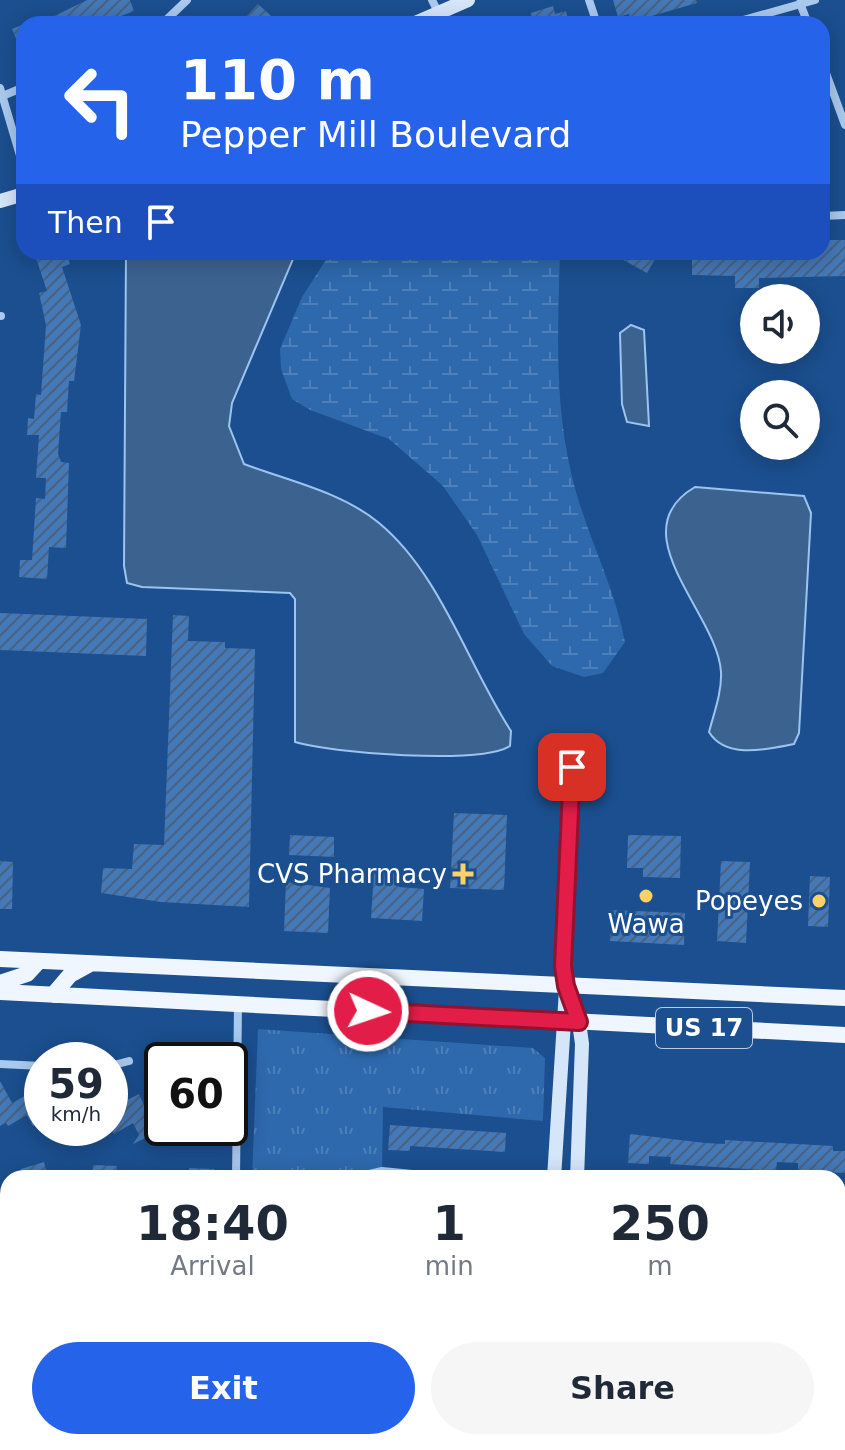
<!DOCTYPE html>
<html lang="en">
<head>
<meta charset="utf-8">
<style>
	:root { --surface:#fff; --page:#f6f6f7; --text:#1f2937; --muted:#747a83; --accent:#2563eb }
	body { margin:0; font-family:"DejaVu Sans",sans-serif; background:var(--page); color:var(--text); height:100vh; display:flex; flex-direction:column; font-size:30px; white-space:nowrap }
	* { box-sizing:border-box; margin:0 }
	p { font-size:26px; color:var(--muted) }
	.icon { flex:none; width:44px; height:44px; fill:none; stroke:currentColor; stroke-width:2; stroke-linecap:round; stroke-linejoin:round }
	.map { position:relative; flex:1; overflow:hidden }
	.details { position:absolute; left:0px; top:1170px; width:846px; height:280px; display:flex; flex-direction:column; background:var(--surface); border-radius:24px 24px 0 0; box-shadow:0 4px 20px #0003 }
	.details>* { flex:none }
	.banner { position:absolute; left:16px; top:16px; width:814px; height:244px; border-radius:24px; box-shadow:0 4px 20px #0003; background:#2563eb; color:#fff; overflow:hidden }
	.fabs { position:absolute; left:740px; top:284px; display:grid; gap:16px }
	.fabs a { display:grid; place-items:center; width:80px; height:80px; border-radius:50%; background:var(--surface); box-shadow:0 4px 20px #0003; font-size:40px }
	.speed { position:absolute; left:24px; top:1042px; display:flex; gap:16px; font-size:40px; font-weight:700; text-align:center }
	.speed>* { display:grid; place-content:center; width:104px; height:104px; border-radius:50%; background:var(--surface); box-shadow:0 4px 20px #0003; line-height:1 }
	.speed small { font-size:20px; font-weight:400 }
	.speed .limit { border:4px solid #111; border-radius:12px; background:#fff; color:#111 }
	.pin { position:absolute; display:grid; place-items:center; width:68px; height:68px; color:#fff; margin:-34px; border-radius:16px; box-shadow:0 4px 12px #0006 }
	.me { position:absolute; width:88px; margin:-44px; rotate:93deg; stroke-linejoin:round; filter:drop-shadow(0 0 6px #0008) }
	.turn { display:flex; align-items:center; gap:28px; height:168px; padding:0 32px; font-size:36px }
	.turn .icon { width:104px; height:104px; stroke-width:2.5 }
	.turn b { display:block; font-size:56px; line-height:68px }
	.then { display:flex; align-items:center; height:76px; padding:0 32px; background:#0003; gap:16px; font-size:30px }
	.eta { display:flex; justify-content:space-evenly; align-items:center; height:136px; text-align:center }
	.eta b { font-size:48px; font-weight:700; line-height:56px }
	.action { display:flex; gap:16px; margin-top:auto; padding:16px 32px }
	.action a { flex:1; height:92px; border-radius:48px; background:var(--accent); color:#fff; font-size:32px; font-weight:700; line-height:92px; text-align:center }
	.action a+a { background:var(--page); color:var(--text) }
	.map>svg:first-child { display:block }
	.wetland { fill:url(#wetland-marsh) }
	.park { fill:url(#park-tufts) }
	.water { fill:#3c6290; stroke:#9cc4f0; stroke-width:2 }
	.building { fill:url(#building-hatch) }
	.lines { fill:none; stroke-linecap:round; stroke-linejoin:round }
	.street { stroke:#a9c9ee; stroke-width:8 }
	.secondary { stroke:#d6e6fa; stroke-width:14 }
	.primary { stroke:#f0f6ff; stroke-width:16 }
	.route-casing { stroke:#92132f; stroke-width:20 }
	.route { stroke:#e11d48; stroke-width:14 }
	.poi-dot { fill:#ffd166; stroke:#1b4f8f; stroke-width:3 }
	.labels { text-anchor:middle; stroke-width:6; stroke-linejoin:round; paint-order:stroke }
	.shield { fill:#1b4f8f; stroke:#bbcadd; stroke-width:2 }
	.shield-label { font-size:24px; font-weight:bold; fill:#fff }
	.poi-label { font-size:26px; fill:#fff; stroke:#1b4f8f; text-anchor:end }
</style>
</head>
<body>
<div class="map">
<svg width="845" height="1450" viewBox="0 0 845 1450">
	<defs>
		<pattern id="wetland-marsh" width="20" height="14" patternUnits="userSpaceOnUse" patternTransform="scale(2)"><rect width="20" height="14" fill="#2e69ad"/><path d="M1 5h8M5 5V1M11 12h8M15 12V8" fill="none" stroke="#4d80b9"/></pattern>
		<pattern id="park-tufts" width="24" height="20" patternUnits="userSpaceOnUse" patternTransform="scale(2)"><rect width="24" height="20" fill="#2e69ad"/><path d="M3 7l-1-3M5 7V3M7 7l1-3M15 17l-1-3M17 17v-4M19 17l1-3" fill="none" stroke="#4d80b9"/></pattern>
		<pattern id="building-hatch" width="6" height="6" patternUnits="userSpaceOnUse" patternTransform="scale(2)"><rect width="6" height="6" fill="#4478b7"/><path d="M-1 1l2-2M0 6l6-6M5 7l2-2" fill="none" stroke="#486282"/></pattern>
	</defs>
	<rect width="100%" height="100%" fill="#1b4f8f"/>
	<path class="wetland" d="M331,252h229c-2,74 -6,147 11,220 13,59 43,111 54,170l-22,31 -19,4 -32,-11 -28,-32 -47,-99 -34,-49 -54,-47 -79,-29 -18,-11 -11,-30 -1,-20 22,-52z"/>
	<path class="park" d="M258,1029l275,19 12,10 -2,63 -160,-14 -1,64 -130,7z"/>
	<path class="water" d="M126,252h170l-64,151 -3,23 15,38c45,17 98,28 135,59 61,50 89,142 132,208l-1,15c-32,19 -178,7 -215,-4v-143l-5,-6 -148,-6 -15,-4 -3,-17z
		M631,325l13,5 5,96 -22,-4 -5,-18 -2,-71z
		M695,487l109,9 7,17 -12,220 -5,11c-26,5 -68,16 -85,-12 5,-19 13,-40 12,-60 -3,-58 -103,-140 -26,-185z"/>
	<path class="building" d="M87,0h43l4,11 -33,13 -3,-7 -14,7h-46z
		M613,0h83l1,3 -66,19 -2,-8 -11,3z
		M258,4l22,20h-28l-7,-6z
		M553,6l2,8 11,-3 3,13h-37l-1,-11z
		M24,24v34l-12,-29z
		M822,240h23v36l-86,2v10h-24v-12l-43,-1v-23h130z
		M34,252h32l4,12 -8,3 19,58 -7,56h-5l-2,31h-6l-3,42 3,8 8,1 -3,85 -17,-1 -2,32 -28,-2 1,-17h12l4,-62 9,1 1,-21h-10l3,-43h-12l1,-17 6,1 2,-25 5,1 5,-70 -7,-32 8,-2z
		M609,252h50l-12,21z
		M0,613l147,6 -1,37 -146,-6z
		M173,615l16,1 -1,25 37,1v6l30,1 -6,258 -88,-5 -60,-9 2,-25 29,1 2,-25 30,1z
		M454,813l53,2 -3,75 -54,-2z
		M290,835l44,2v20l-45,-2z
		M628,835l53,1 -1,42 -37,-1v-9h-16z
		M0,861l13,1 -1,47h-12z
		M721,861l29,1 -4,81 -29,-2z
		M374,872l26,1 -1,14 25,2 -2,32 -51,-3z
		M810,876l20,1 -2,50 -20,-1z
		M286,882l44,6 -2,45 -44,-2z
		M611,910l74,3 -1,32 -74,-4z
		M0,1081l12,22 20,-11 10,18v11l-9,5 -6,-11 -19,11 -2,-3 -6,3z
		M110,1092l7,13 22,-11 13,29 10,-9v16l-29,14 6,-9 -6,-12 -19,11 -4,-7z
		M390,1125l116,8 -1,19 -95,-6v5l-22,-1z
		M163,1128h25l5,6 -13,12z
		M630,1134l75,9 20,1v-4l108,6v5h12v22l-47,-2v-8l-21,-1 -1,9 -106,-7 1,-7 -22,-1v8l-21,-1z
		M44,1162l4,16h-25l-2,-9z
		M93,1165l24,1 -1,12h-24z
		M189,1168l25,1 -1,9h-24z"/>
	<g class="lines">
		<path class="street" d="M432,0l6,12
			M589,0l8,24
			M800,3l8,21
			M162,24l25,-24
			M729,24l86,-24
			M822,62l23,63
			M0,88l24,81
			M0,97l24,-10
			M822,216l23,-1
			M0,316h1
			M566,985l-3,-19 9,-199
			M0,1064l42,2
			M110,1066l19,-5
			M236,1178l2,-173
			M352,1178l30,-7 71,7
			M838,1201l7,1
			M838,1344l7,1
			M39,1450v-8
			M314,1450v-8
			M781,1450v-8"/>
		<path class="secondary" d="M413,24l55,-24
			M0,201l24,-7
			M566,986l13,36 3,22 -5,134
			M554,1178l12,-188
			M486,1442l2,8
			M505,1450l1,-8"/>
		<path class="primary" d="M0,959l845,39
			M0,983l27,-9 12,-13
			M0,992l845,43
			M53,995l17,-20 20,-11"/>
	</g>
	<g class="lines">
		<defs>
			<path id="route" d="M368,1011l211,11 -13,-36 -3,-20 9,-199"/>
		</defs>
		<use href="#route" class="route-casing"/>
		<use href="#route" class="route"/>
	</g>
	<g class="poi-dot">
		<path d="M459 862h8v8h8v8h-8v8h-8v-8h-8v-8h8z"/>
		<circle cx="646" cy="896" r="8"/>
		<circle cx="819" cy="901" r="8"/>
	</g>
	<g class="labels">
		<rect class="shield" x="656" y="1008" width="96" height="40" rx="6"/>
		<g class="shield-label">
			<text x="704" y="1036">US 17</text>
		</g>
		<g class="poi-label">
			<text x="447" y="883">CVS Pharmacy</text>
			<text x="803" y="910">Popeyes</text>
			<text x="646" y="933" text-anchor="middle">Wawa</text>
		</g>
	</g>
</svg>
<div class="fabs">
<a><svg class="icon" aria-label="sound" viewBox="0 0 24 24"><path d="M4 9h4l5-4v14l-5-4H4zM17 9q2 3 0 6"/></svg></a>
<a><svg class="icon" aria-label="search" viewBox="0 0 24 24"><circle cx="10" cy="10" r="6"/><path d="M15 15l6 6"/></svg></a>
</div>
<div class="speed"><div>59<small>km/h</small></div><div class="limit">60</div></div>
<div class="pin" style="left:572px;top:767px;background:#d93025"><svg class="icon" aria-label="arrive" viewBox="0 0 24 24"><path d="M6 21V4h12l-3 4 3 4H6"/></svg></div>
<svg class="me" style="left:368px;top:1011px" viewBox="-20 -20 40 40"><circle r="17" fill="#e11d48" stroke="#fff" stroke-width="3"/><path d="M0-11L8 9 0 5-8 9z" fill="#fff"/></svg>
<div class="banner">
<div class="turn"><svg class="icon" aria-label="left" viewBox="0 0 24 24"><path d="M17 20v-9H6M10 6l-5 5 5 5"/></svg><div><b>110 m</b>Pepper Mill Boulevard</div></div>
<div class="then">Then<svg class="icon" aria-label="arrive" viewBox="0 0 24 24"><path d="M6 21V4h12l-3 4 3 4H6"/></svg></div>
</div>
<section class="details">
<div class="eta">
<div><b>18:40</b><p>Arrival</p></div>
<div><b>1</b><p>min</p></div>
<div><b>250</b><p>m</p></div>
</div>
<div class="action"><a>Exit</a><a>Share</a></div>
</section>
</div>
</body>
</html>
